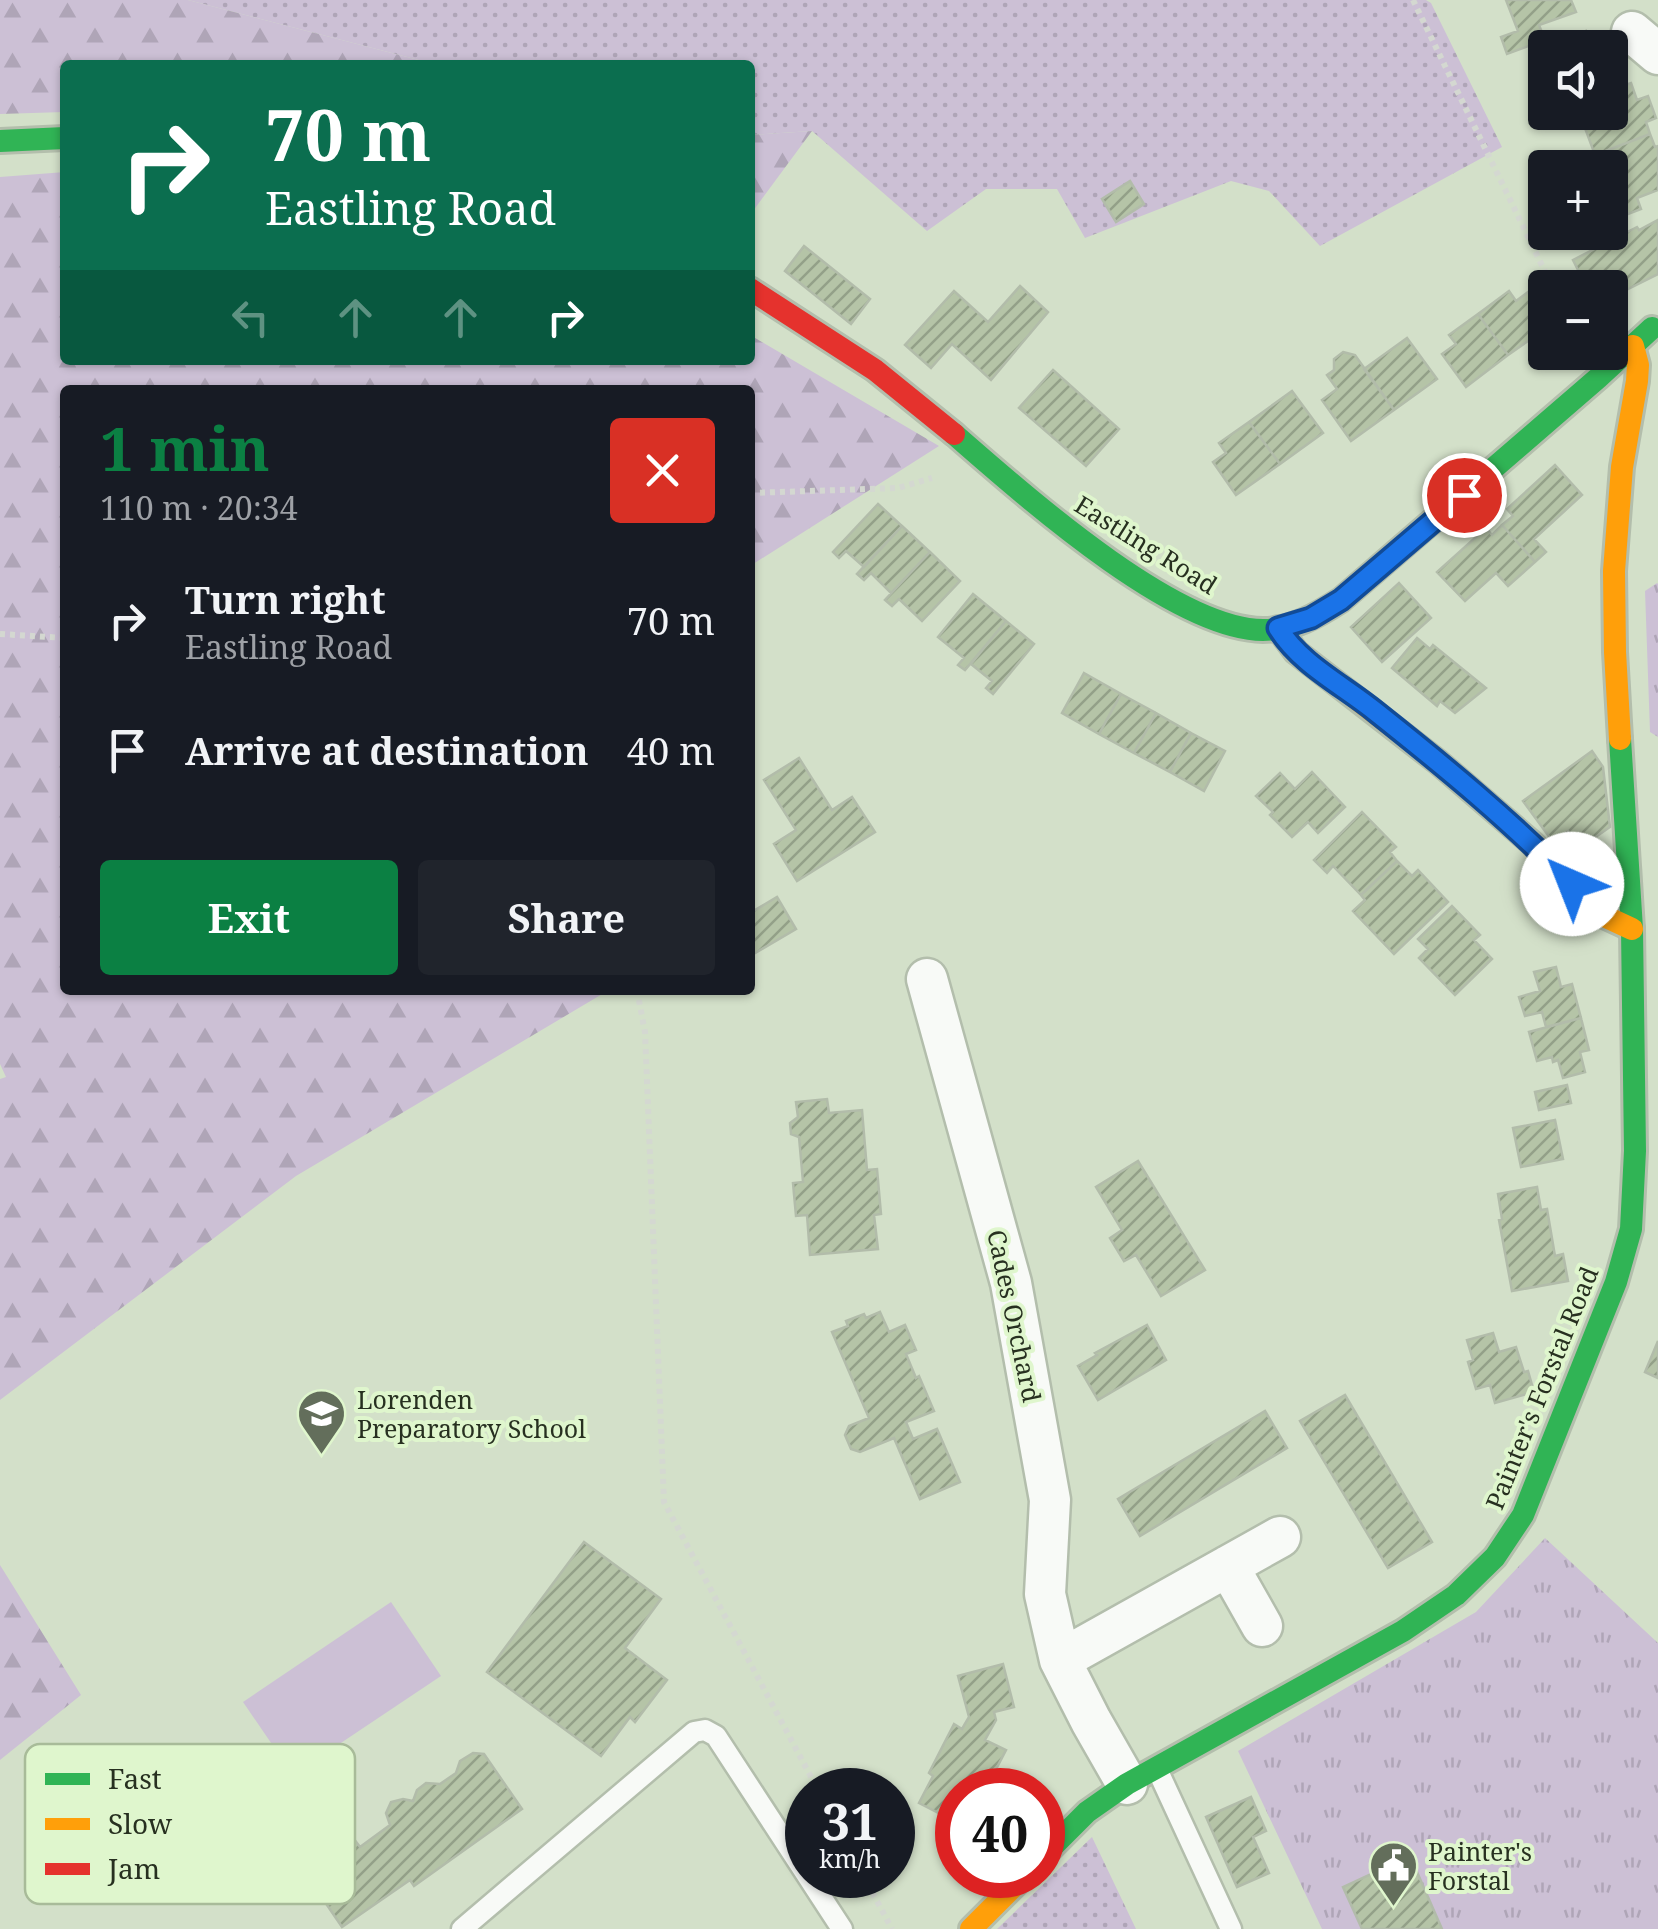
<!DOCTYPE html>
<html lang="en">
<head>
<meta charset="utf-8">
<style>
	:root { --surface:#171b24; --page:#20242c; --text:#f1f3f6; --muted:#9ea1a6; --accent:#0b8043 }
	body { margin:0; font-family:"Noto Serif",serif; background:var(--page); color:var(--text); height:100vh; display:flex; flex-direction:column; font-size:38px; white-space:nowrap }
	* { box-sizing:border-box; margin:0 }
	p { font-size:32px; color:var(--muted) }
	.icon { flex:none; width:55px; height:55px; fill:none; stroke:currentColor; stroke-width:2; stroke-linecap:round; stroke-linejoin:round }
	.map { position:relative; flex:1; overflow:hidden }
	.side { position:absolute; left:60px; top:385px; width:695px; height:610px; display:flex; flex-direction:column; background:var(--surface); border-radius:10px; box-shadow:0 2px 8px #0004 }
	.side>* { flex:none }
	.hud { position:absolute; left:60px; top:60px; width:695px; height:305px; border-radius:10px; box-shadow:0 2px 8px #0004; background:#0b6e4f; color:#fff; overflow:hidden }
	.controls { position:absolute; left:1528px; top:30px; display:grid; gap:20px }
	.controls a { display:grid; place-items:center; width:100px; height:100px; border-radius:10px; background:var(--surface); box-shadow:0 2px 8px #0004; font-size:50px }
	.speed { position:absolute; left:785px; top:1768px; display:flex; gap:20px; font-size:50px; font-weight:700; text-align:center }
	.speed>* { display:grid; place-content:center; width:130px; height:130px; border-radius:50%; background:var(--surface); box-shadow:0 2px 8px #0004; line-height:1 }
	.speed small { font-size:25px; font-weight:400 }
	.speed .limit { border:15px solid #d22; background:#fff; color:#111 }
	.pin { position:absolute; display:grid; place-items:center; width:85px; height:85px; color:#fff; margin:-42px; border:5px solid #fff; border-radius:50%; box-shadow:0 2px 10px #0007 }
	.me { position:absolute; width:110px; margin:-55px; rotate:316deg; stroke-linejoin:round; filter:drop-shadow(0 0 8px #0008) }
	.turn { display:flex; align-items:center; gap:35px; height:210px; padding:0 40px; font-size:45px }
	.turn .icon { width:130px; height:130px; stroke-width:2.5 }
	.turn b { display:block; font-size:70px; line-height:85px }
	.lanes { display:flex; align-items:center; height:95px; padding:0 40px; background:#0003; justify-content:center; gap:50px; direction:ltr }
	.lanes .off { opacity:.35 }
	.round { display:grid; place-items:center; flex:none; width:105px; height:105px; border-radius:10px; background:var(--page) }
	.overview { display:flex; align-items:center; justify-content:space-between; height:170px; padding:0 40px }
	h1 { font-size:60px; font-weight:700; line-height:75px; color:var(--accent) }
	.cta { display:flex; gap:20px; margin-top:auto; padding:20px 40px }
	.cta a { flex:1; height:115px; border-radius:10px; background:var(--accent); color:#fff; font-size:40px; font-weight:700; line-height:115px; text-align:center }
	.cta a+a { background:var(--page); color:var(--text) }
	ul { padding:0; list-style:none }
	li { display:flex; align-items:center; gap:30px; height:130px; padding:0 40px }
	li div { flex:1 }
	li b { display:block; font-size:38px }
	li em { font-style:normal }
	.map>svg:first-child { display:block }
	.grass { fill:url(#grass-dots) }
	.forest { fill:url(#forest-firs) }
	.park { fill:url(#park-tufts) }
	.pitch { fill:#ccc0d5 }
	.building { fill:url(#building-hatch); stroke:#b2bcaa; stroke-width:2.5 }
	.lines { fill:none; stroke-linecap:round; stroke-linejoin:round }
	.lane-casing { stroke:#b3beac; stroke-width:25 }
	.street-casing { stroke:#b3beac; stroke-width:45 }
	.fast-casing { stroke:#b3beac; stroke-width:28 }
	.slow-casing { stroke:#b3beac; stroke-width:28 }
	.jam-casing { stroke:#b3beac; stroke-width:28 }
	.path { stroke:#d4d8d1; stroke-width:6; stroke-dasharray:5 5; stroke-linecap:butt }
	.lane { stroke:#f8faf7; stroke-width:20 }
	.street { stroke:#f8faf7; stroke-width:40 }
	.fast { stroke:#30b455; stroke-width:22 }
	.slow { stroke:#ff9f0a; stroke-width:22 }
	.jam { stroke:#e5322d; stroke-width:22 }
	.route-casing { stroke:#114b97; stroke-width:25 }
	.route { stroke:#1a73e8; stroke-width:18 }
	.labels { text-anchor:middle; stroke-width:8; stroke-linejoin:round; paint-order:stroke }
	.street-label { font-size:25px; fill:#273020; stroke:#dff6cd }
	.poi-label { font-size:25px; fill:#273020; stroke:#dff6cd; text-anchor:start }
	.key { fill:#dff6cd; stroke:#a8bb99; stroke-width:2.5 }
	.key-label { font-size:28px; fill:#273020 }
</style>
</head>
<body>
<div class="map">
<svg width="1658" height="1929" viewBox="0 0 1658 1929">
	<defs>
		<pattern id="grass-dots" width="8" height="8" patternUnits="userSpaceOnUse" patternTransform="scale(2.5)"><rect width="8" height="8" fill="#ccc0d5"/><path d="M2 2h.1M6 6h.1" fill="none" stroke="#afa5b7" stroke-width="1.8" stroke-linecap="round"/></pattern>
		<pattern id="forest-firs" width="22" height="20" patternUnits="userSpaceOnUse" patternTransform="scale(2.5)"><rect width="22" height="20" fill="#ccc0d5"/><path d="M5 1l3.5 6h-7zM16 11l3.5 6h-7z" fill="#afa5b7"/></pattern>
		<pattern id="park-tufts" width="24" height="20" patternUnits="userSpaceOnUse" patternTransform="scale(2.5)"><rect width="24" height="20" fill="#ccc0d5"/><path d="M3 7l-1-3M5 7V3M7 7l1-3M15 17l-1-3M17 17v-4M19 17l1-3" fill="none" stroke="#afa5b7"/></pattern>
		<pattern id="building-hatch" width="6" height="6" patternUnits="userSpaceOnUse" patternTransform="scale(2.5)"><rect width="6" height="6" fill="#b5c4a7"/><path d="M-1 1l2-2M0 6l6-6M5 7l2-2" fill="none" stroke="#93a088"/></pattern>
	</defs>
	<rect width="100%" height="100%" fill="#d3e0c9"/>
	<path class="grass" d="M188,0h1238l5,3 71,144 -182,99 -51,-55 -38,-10 -146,57 -28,-49h-71l-59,42 -115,-100 -62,4v-70h-312z
		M1092,1837l44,92h-139z"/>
	<path class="forest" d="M0,0h188l250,65h-373v47l-65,2z
		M812,131l-62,84v-80z
		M65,172v188h685v-25l189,111 -189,120v-176h-685v600h544l-313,186 -296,224v-321l6,-2 -6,-13v-887z
		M0,1565l81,130 -81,65z"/>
	<path class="park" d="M1657,583l1,1v153l-8,-5 -5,-141z
		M1545,1538l113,105v286h-336l-84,-178 238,-139z"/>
	<path class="pitch" d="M391,1602l50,74 -148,99 -50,-73z"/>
	<path class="building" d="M1506,0h65l5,12 -37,13 6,15 -38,14 -6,-17 17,-6z
		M1586,31l6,17h-47v60l-4,1 -7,-21 10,-3 -13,-33z
		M1631,83l6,17 11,-4 8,22 -10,4 4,12 -55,21 -16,-43h31v-22z
		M1650,134l5,13 3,-1v44l-21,8 4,11 -31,12v-53h-11l-4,-13z
		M1130,181l14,23 -28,18 -14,-23z
		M1658,220v54l-48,24v-10h-23l-14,-28 64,-33 2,3z
		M804,246l66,53 -19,25 -66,-53z
		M1020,286l28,26 -57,68 -39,-36 -21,24 -26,-23 49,-54 34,31z
		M1509,291l7,10 12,-9 17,23v14l-37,26 -30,-41z
		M1478,314l30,41 -42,32 -24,-33 14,-10 -7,-9z
		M1407,338l30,41 -43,31 -30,-41z
		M1343,352l12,3 39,55 -43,31 -29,-41 15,-11 -10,-14 7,-5v-11z
		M1053,370l66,59 -33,37 -67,-58z
		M1292,391l31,42 -43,31 -31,-42z
		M1249,422l31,42 -44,31 -23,-33 13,-9 -7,-10z
		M1555,465l27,30 -48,44 12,13 -11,10 -33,-37 11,-9 -6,-7z
		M878,504l24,22 -38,41 -18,-16 -7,7 -6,-6z
		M1502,525l33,37 -27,24 -12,-13 -31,28 -28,-29 49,-44 6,7z
		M902,526l28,26 -39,41 -20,-20 -7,7 -7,-6z
		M930,552l30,29 -38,40 -23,-22 -7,7 -7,-6z
		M1399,583l32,35 -49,44 -31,-35z
		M973,594l33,27 -41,49 -7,-5 6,-7 -26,-21z
		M1006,621l28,23 -41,50 -7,-6 6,-7 -21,-17z
		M1417,638l13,11 3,-4 53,43 -31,25 -15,-12 -3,5 -45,-38z
		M1084,673l37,21 -22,40 -37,-21z
		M1121,694l35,19 -22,40 -35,-19z
		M1156,713l35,20 -21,39 -36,-19z
		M1191,733l34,18 -21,40 -34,-19z
		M1592,751l11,16 7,60 -30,21 -12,-17 -15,11 -30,-41z
		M799,758l33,52 20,-13 23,35 -78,49 -23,-37 22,-14 -32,-50z
		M1312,772l33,35 -27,26 -10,-11 -16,15 -22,-22 3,-3 -17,-16 24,-23 15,16z
		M1362,812l34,35 -6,5 7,9 -36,34 -28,-29 -6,7 -13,-13z
		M1397,861l15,15 6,-6 30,32 -54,52 -41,-43 12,-11 -4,-5z
		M777,897l19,32 -46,27v-43z
		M1452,906l28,29 -6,5 18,19 -37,36 -36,-37 9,-9 -10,-10z
		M1556,967l5,20 11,-3 9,34 -35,9 -4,-15 -17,4 -6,-19 21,-6 -6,-19z
		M1581,1018l8,32 -9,2 5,20 -22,6 -5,-18 -5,2 -1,-5 -15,4 -8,-29z
		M1567,1085l4,18 -32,7 -4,-18z
		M827,1099l2,14 33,-3 5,60 10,-1 4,45 -7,1 4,34 -68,6 -3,-40 -11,1 -3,-33 10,-1 -4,-45 -8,-3 -1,-11 8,-6 -2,-15z
		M1555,1120l8,39 -42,8 -8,-39z
		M1138,1161l67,109 -44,26 -25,-41 -12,6 -14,-23 12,-8 -26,-43z
		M1537,1187l4,23 6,-1 8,47 8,-2 5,27 -56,10 -13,-71 3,-1 -4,-25z
		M880,1312l9,20 16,-7 11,25 -10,4 10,24 3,-2 15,35 -28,11 7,17 24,-10 23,53 -40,17 -26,-61 -34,14 -9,-3 -6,-14 4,-9 20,-8 -37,-86 16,-6 -2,-5 18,-7 2,4z
		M1147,1325l19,35 -68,40 -20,-34 19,-11 -2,-2z
		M1493,1333l6,19 17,-5 8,25 4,-1 6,21 -39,11 -5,-18 -14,4 -8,-27 5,-2 -6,-20z
		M1658,1341v37l-13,-6z
		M1345,1395l87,147 -44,26 -88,-147z
		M1265,1411l22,37 -147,88 -22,-37z
		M584,1542l77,57 -36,49 42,32 -32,42 -5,-5 -29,39 -114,-84z
		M1003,1664l11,43 -20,5 2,8 -11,20 21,10 -14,27 4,3 -5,10h-33v33l-39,-20 14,-27 -4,-3 25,-49 8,5 7,-12 -11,-41z
		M473,1753l11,1 38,55 -108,77 -4,-6 -68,47 -30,-44 25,-17 -6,-10 2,-12 11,-8 10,3 6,8 30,-22 -4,-12 5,-11 12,-3 10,2 4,-11 9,-7 14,1 16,-11 4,-12z
		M1251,1797l15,34 -13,6 16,36 -32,14 -31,-70z
		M1410,1856l32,73h-80l-19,-42z"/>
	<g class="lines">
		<defs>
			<path id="lane" d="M1157,1769l74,160
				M462,1929l232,-197 11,-2 11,6 126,193"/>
			<path id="street" d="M1632,32l26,22
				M927,979l84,304 39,217 -5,94 15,66 31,61 36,63
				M1228,1566l34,60
				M1060,1660l220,-123"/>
			<path id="fast" d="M0,141l65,-3
				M954,434c68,59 219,195 309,196 29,0 55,-15 78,-30l257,-222 54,-50
				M1042,1857l45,-45 40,-28 276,-153 53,-36 39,-38 28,-42 93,-233 15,-53 4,-78 -3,-222 -12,-190"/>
			<path id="slow" d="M1278,628l18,24 142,110 94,81 70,72 30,14
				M1620,739l-5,-87 -1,-81 8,-104 15,-86 1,-16 -5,-19
				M971,1929l54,-54"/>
			<path id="jam" d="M750,289l125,81 79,64"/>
		</defs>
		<use href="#lane" class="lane-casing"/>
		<use href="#street" class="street-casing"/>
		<use href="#fast" class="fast-casing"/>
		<use href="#slow" class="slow-casing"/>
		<use href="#jam" class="jam-casing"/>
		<path class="path" d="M1413,0l140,288
			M750,493l148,-5 34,-10
			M0,634l65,4
			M637,990l8,42 19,470 154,288
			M863,1875l29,54"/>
		<use href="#lane" class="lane"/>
		<use href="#street" class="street"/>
		<use href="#fast" class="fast"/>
		<use href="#slow" class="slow"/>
		<use href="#jam" class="jam"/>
	</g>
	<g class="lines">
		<defs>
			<path id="route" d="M1464,495l-123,105 -30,18 -33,10c23,37 65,57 98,84 68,54 135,109 196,172"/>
		</defs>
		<use href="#route" class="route-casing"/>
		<use href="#route" class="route"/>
	</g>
	<defs>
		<symbol id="school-pin" viewBox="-11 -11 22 30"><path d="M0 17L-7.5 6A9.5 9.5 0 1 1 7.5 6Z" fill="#636e5b" stroke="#dff6cd"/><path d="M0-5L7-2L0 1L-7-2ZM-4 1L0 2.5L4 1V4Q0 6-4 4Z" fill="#fff"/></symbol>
		<symbol id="civic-pin" viewBox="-11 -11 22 30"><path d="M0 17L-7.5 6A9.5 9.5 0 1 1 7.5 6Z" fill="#636e5b" stroke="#dff6cd"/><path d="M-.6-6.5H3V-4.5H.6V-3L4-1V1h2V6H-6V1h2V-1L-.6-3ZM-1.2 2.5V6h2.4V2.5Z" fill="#fff"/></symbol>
	</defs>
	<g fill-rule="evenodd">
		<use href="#school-pin" x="294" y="1386" width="55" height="75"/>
		<use href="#civic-pin" x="1366" y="1838" width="55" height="75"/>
	</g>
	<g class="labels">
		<g class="street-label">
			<text transform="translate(1146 545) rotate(32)" y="9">Eastling Road</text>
			<text transform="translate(1014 1316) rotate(78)" y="9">Cades Orchard</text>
			<text transform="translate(1542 1388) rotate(-68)" y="9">Painter's Forstal Road</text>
		</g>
		<g class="poi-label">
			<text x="357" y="1409">Lorenden<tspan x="357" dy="29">Preparatory School</tspan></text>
			<text x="1428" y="1861">Painter's<tspan x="1428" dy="29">Forstal</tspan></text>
		</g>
	</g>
	<rect x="25" y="1744" width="330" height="160" rx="15" class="key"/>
	<rect x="45" y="1773" width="45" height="12" fill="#30b455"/>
	<rect x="45" y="1818" width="45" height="12" fill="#ff9f0a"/>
	<rect x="45" y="1863" width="45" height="12" fill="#e5322d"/>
	<g class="key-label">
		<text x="108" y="1789">Fast</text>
		<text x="108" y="1834">Slow</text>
		<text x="108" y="1879">Jam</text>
	</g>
</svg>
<div class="controls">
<a><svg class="icon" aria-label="sound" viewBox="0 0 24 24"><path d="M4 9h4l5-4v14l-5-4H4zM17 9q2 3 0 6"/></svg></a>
<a>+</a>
<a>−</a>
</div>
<div class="speed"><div>31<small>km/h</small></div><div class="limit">40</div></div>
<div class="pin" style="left:1464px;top:495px;background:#d93025"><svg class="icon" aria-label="arrive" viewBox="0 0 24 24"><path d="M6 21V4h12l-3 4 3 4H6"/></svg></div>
<svg class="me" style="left:1572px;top:884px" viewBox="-20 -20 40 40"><circle r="19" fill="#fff"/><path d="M0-13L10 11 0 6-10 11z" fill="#1a73e8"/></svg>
<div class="hud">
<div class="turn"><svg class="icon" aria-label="right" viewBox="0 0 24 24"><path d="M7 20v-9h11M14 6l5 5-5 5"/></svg><div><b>70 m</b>Eastling Road</div></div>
<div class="lanes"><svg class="icon off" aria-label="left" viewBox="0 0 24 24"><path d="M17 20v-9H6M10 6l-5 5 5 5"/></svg><svg class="icon off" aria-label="ahead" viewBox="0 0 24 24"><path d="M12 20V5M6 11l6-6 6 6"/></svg><svg class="icon off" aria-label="ahead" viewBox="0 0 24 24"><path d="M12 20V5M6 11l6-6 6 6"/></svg><svg class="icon" aria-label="right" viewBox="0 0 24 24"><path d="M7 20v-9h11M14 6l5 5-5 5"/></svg></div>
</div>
<section class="side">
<div class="overview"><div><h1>1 min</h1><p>110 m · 20:34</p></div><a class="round" style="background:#d93025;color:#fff"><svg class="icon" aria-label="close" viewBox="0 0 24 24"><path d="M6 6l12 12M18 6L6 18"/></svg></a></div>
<ul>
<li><svg class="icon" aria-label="right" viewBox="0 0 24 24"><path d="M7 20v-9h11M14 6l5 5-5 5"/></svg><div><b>Turn right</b><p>Eastling Road</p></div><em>70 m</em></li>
<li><svg class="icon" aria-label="arrive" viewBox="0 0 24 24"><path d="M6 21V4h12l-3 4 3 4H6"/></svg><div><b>Arrive at destination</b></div><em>40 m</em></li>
</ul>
<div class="cta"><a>Exit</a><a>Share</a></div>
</section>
</div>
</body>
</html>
